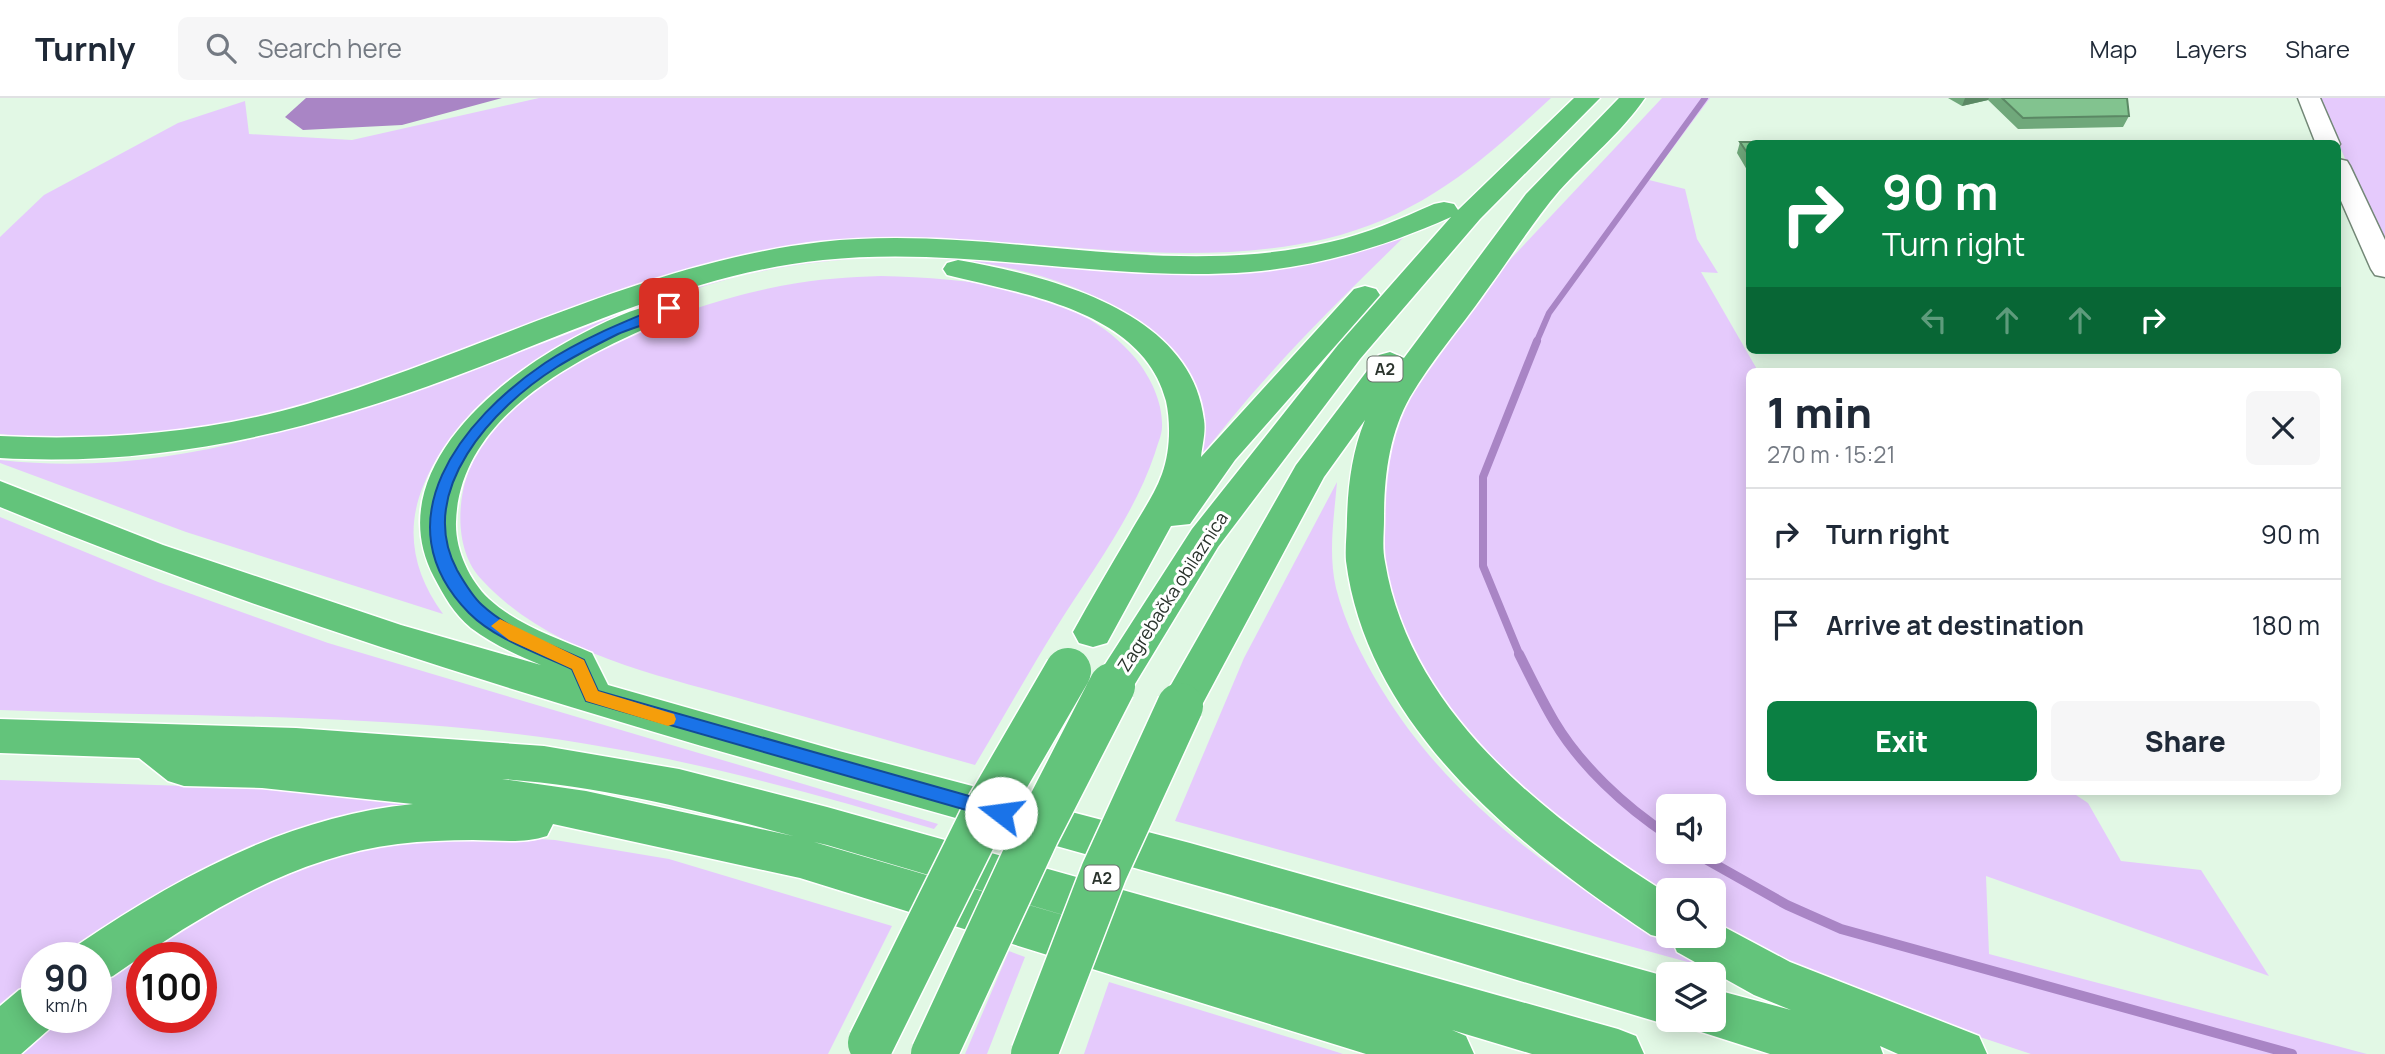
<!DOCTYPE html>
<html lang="en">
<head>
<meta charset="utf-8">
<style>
	:root { --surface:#fff; --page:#f6f6f7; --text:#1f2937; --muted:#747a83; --line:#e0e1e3; --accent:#0b8043 }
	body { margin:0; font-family:Manrope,sans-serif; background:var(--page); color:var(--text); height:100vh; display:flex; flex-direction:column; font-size:26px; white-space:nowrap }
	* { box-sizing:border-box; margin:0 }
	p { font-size:23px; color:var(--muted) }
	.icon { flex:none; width:38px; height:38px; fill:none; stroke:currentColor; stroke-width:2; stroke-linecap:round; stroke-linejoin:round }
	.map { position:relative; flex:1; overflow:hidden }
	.drawer { position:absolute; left:1746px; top:270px; width:595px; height:427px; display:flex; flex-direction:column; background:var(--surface); border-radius:10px; box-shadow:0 4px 18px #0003 }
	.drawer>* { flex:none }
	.banner { position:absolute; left:1746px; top:42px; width:595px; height:214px; border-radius:10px; box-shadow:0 4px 18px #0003; background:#0b8043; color:#fff; overflow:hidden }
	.fabs { position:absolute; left:1656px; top:696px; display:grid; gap:14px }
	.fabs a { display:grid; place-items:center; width:70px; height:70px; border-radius:10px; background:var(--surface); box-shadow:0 4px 18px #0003; font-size:35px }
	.speed { position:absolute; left:21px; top:844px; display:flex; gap:14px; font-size:35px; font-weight:700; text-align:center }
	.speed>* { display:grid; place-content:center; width:91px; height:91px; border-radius:50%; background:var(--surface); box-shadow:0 4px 18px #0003; line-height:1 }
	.speed small { font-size:18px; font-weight:400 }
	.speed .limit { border:10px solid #d22; background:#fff; color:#111 }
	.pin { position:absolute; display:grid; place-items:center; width:60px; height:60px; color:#fff; margin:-30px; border-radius:14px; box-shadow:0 4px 10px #0006 }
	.me { position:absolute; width:77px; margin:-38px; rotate:285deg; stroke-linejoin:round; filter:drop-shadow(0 0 5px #0008) }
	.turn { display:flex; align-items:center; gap:24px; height:147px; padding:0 21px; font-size:32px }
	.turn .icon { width:91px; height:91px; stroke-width:2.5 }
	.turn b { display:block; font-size:49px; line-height:60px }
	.lanes { display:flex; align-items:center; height:66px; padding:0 21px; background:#0003; justify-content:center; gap:35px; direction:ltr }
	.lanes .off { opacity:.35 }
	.round { display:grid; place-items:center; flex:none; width:74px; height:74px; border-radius:10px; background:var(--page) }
	.summary { display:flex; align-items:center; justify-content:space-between; height:119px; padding:0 21px }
	h1 { font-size:42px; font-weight:800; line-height:52px }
	.action { display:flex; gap:14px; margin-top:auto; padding:14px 21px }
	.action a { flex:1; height:80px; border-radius:10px; background:var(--accent); color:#fff; font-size:28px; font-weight:800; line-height:80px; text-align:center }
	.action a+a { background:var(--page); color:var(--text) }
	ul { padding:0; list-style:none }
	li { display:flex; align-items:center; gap:21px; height:91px; padding:0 21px; border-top:2px solid var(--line) }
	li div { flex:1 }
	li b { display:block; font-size:26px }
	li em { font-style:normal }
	header { display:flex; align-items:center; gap:42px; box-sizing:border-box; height:98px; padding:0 35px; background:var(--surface); border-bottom:2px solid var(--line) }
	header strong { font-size:33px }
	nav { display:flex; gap:38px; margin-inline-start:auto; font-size:24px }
	.search { width:490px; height:63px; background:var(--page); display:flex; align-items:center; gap:18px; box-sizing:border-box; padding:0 24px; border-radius:10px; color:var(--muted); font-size:26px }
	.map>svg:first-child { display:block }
	.green { fill:#e5cafc; fill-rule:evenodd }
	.water { fill:#a985c5 }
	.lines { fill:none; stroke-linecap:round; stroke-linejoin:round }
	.stream-far2 { stroke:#a985c5; stroke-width:6 }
	.stream-far1 { stroke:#a985c5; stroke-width:8 }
	.stream { stroke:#a985c5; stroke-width:10 }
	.minor-casing { stroke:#738877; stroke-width:3 }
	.highway-casing { stroke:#fff; stroke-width:3 }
	.minor { fill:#fff; fill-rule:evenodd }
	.highway { fill:#63c47b; fill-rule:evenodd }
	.highway-bridge-casing { stroke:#fff; stroke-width:49; stroke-linecap:butt }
	.highway-bridge { stroke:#63c47b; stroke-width:46 }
	.wall { fill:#70a87b }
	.shaded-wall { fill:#5b8864 }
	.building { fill:#82c38f; stroke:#5b8864; stroke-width:2 }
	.route { fill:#1a73e8; stroke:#114b97; stroke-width:2 }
	.slow { fill:#f59e0b }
	.labels { text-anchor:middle; stroke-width:6; stroke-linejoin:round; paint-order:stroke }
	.shield { fill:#fff; stroke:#6a706b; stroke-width:2 }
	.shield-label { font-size:16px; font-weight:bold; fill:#2a332c }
	.street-label { font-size:18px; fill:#2a332c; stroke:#fff }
</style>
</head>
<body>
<header>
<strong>Turnly</strong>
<div class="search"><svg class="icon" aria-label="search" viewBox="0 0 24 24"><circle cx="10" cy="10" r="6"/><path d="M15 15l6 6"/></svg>Search here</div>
<nav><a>Map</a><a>Layers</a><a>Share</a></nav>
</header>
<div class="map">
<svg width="2385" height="956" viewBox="0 0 2385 956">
	<rect width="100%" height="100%" fill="#e2f8e5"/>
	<path class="green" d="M539,0h1012c-70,65 -130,118 -226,141 -174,40 -353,-21 -529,6 -269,42 -514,232 -796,189v-197l44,-42 134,-72 67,-22 4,33 103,6z
		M1662,0h48l-61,82 36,9 12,50 21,34 -17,-1 57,99h-8v420h320l18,12 33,58 80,9 68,106 -283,-100 3,78 378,100h-336l-93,-31 -163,-64 -62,-33v-35h-45v9l-31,-19 -137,-110 -84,-103 -35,-95 2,-122 16,-39 49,-78 58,-70zM1668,709h45v45h-45z
		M2319,0h66v154z
		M1407,136c-76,74 -150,147 -213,232 -3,-21 -9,-90 -17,-105 -13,-24 -40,-42 -63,-55 -110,-60 -251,-57 -370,-31l-2,-2c63,-13 126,-18 190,-16 100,2 199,20 298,16 61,-3 119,-22 177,-39z
		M739,178c-118,33 -263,88 -315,208 -20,47 -10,90 19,130l-257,-82 -186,-69v-3c267,30 490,-127 739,-184z
		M881,178c87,2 196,11 255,83 15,19 27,44 26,68 0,8 -5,18 -7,26 -21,63 -64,119 -99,175 -28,45 -54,92 -81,137 -74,-21 -148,-42 -223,-63 -93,-27 -200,-47 -269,-121 -23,-23 -26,-60 -20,-90 24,-117 219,-187 323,-206 31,-6 63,-8 95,-9z
		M1337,384c-3,36 -9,71 -1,106 9,36 27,71 46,102 78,127 197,199 320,276l-527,-145 69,-163z
		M0,419l158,65 170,61 610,181 -4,5c-136,-41 -275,-78 -417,-95 -171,-21 -345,-17 -517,-24z
		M0,682l283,9 188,18 -316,91 -87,59h-31v26l-37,29z
		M479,737l76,5 114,19 223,67 -64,128h-820l41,-37h47v-36c44,-27 87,-57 132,-82 78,-41 164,-58 251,-64zM142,859h59v60h-59z
		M1009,853l16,6 -38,97h-22z
		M1109,884l228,70 6,2h-259z"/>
	<path class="water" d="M306,0h196l-100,27 -99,5 -18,-13z"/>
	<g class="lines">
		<path class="stream-far2" d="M1536,245l13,-30 156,-215"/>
		<path class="stream-far1" d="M1520,558l-37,-90v-89l54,-136"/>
		<path class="stream" d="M1519,556c11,22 22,45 35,67 26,44 71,86 114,114
			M1693,754l94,53 54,24 451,125"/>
		<defs>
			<path id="minor" d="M2298,0h22l20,46 -2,3v-3h-22z
				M2338,61l9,2 3,5 35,74v37l-10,-2 -4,-6 -33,-75z"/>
			<path id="highway" d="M1574,0h26l-120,121 -120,140 -142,188 -91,150 -15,5 -15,-5 -6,-11 101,-157 146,-184 113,-128c-65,29 -130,49 -201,55 -143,11 -284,-27 -427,-12 -128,13 -250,72 -370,117 -150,56 -292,90 -453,81v-22c103,5 208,-3 307,-32 172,-51 335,-141 514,-162 170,-19 341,40 509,0 36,-8 70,-23 104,-38l10,-2 10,2 4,6z
				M1619,0h26c-23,34 -58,62 -86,93 -27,32 -50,69 -75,103 -24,34 -53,67 -74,103 -21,37 -26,80 -26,122 0,14 -2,29 1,43 25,151 161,255 283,332v42h45v-15l77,41 189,74 8,18h-89l-18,-8 3,8h-113l-75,-24 -4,-10h22v-31l78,21 -37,-15 -77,-43 -5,-12 -21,-5c-130,-86 -284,-207 -305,-374 -1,-13 1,-29 1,-42 1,-34 5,-67 18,-99l-41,57 -129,241 -15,5 -15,-5 -6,-12 137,-241 83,-110 11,-3 14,6 122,-164z
				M958,162c89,16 234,50 246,160 2,12 -2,26 -3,37l153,-168 11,-3 11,3 4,6 -145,165 -45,64 -19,2 -64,117 -14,4 -14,-4 -6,-11c18,-33 37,-65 56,-97 11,-20 25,-39 33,-61 8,-22 9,-50 4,-73 -23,-90 -143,-107 -219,-126l-4,-6 4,-6z
				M652,207l11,2 5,7 -5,7c-84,36 -204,94 -207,201 -1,27 13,58 33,77 28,26 68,39 103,54l16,32 231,66 351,92 478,134v43h12l-12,5c-160,-47 -319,-97 -480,-142 -400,-113 -803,-217 -1188,-376v-26l163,64 238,80 140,40c-24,-10 -49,-21 -70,-37 -17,-14 -27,-32 -37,-51 -52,-99 53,-190 131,-234 27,-15 57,-31 87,-38z
				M0,621l296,9 248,18 135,23 148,38 791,222 18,7 8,18h-112l-80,-24 14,6 8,18h-108l-566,-176 -247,-54 -6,12c-24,8 -49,4 -74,4 -25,0 -50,1 -75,4 -106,13 -199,72 -285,132l-17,7v-26h-23l6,-13c100,-68 211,-128 334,-140l-151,-16 -78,-2 -16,-5 -29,-23 -139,-5zM502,681c99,7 195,31 291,57l-207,-45zM814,744l13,3 277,82z
				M37,885v34h21l-3,7 -34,30h-21v-48l19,-16z"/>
		</defs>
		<use href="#minor" class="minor-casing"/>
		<use href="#highway" class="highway-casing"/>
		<use href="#minor" class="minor"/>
		<use href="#highway" class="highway"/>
		<defs>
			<path id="highway-bridge" d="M871,945l111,-224 86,-148
				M934,956l102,-220 76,-148
				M1034,956l70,-182 76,-166"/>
		</defs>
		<use href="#highway-bridge" class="highway-bridge-casing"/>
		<use href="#highway-bridge" class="highway-bridge"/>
	</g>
	<path class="wall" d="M1948,0h179l2,18 -6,11 -105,2 -30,-29 -26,6z
		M1740,44l10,2v31l-13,-22z"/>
	<path class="shaded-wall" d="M1965,0h24l-1,2 -26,6z"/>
	<path class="building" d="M2002,0h125l2,18 -106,2z
		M1740,44h33l1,2h-24v13z"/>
	<path class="route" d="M665,207l10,3c-13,13 -39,18 -57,26 -20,10 -42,21 -61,33 -64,40 -142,124 -100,203 7,12 15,26 25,35 28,26 68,39 102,55l14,31 403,114 7,2 2,6 -2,5 -7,2 -415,-119 -14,-32c-34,-16 -76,-29 -103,-56 -90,-91 -7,-194 76,-250 36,-24 79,-41 120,-58z"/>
	<path class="slow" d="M500,521l84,41 14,31 76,23 2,5 -2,5 -6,2 -82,-25 -14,-32 -63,-29 -18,-14z"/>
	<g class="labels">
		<g class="shield">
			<rect x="1367.5" y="258.5" width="35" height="25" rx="5"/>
			<rect x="1084.5" y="767.5" width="35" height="25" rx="5"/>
		</g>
		<g class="shield-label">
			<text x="1385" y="277">A2</text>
			<text x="1102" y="786">A2</text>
		</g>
		<g class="street-label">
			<text transform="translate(1173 494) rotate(-57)" y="6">Zagrebačka obilaznica</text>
		</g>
	</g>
</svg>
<div class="fabs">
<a><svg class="icon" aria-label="sound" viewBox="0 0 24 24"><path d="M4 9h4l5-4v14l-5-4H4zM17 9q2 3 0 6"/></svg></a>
<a><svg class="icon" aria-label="search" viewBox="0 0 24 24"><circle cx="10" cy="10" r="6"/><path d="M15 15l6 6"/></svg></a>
<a><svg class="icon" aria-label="layers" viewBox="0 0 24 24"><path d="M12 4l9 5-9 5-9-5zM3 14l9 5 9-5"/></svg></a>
</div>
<div class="speed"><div>90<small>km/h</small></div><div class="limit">100</div></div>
<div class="pin" style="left:669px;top:210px;background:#d93025"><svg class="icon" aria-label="arrive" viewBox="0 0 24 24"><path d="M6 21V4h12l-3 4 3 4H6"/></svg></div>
<svg class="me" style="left:1001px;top:715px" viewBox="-20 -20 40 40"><circle r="19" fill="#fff"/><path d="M0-13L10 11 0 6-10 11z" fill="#1a73e8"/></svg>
<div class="banner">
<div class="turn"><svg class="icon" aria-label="right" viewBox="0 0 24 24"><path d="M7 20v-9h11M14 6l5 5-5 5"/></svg><div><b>90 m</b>Turn right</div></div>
<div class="lanes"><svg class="icon off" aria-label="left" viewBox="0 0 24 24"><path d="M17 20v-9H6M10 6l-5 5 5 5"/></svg><svg class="icon off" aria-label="ahead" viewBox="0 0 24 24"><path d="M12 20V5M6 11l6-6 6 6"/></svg><svg class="icon off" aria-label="ahead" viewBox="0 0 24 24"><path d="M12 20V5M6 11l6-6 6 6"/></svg><svg class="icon" aria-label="right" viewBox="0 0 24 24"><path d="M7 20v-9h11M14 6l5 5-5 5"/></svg></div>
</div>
<section class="drawer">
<div class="summary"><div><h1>1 min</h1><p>270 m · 15:21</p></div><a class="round"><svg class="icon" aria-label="close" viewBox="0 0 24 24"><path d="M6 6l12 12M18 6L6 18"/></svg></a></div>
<ul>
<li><svg class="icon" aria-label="right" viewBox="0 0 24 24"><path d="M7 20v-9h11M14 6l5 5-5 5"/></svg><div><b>Turn right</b></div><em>90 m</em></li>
<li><svg class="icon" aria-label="arrive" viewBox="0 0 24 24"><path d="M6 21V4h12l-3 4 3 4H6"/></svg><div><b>Arrive at destination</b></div><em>180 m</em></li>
</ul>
<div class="action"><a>Exit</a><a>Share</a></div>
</section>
</div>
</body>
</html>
